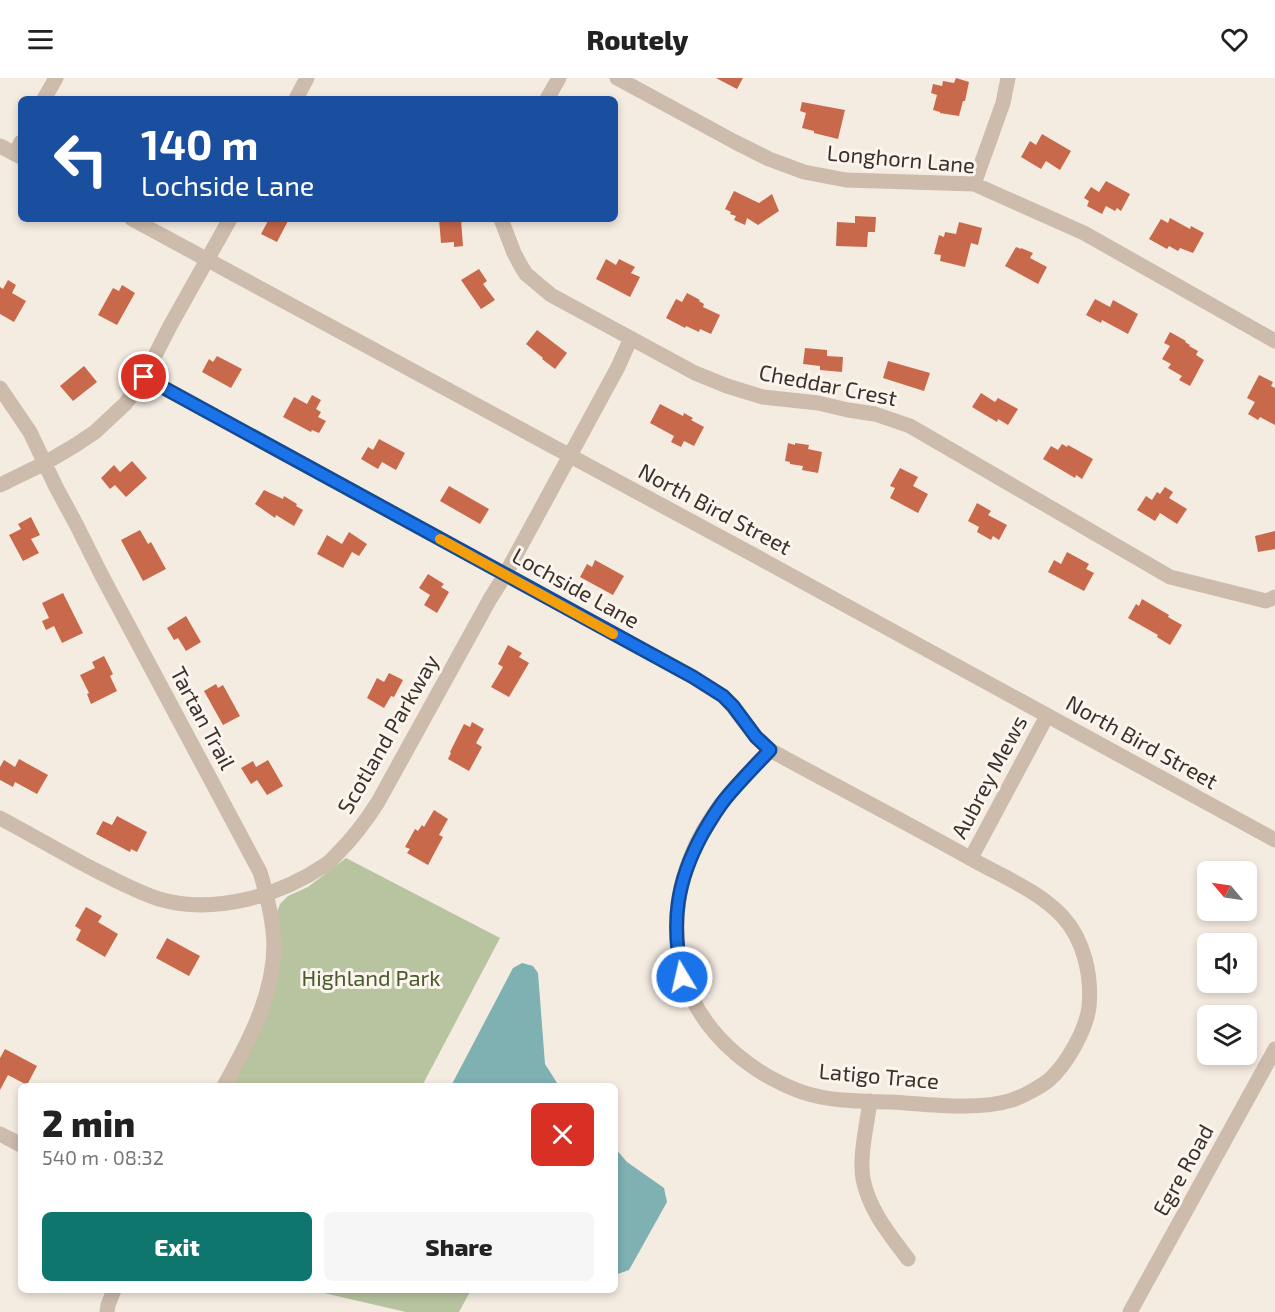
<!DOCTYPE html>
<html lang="en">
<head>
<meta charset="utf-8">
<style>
	:root { --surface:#fff; --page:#f6f6f6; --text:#222; --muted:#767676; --accent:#0f766e }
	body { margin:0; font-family:"Exo 2",sans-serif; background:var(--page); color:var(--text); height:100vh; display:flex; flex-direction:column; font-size:22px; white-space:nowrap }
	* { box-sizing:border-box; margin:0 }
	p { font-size:20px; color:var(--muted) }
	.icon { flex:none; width:33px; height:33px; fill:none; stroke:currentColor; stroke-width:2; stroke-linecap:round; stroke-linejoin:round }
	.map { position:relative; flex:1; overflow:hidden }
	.panel { position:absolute; left:18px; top:1005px; width:600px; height:210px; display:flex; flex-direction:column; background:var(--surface); border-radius:9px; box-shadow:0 3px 9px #0003 }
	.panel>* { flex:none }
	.banner { position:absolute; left:18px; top:18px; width:600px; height:126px; border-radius:9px; box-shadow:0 3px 9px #0003; background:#1a4fa0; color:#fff; overflow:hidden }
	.needle { width:39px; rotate:299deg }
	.buttons { position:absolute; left:1197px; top:783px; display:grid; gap:12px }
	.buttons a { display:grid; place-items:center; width:60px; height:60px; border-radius:9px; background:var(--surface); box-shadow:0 3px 9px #0003; font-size:30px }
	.pin { position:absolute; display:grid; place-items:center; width:51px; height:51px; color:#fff; margin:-26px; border:3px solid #fff; border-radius:50%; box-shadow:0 2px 6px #0007 }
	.me { position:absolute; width:66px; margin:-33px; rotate:351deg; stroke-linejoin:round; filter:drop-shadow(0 0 4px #0008) }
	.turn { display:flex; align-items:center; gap:21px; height:126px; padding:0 24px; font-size:27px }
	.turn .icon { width:78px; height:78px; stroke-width:2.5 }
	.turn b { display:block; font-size:42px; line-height:51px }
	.round { display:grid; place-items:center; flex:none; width:63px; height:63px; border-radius:9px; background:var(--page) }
	.summary { display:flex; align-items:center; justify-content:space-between; height:102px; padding:0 24px }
	h1 { font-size:36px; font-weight:800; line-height:45px }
	.primary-button { display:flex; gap:12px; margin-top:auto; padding:12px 24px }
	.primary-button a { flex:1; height:69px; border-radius:9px; background:var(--accent); color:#fff; font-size:24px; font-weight:800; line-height:69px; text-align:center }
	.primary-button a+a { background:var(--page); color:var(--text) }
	header { display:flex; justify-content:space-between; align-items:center; height:78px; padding:0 24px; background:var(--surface); font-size:27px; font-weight:800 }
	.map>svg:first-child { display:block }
	.green { fill:#b8c4a0 }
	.water { fill:#7fb0b2 }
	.building { fill:#c8694b }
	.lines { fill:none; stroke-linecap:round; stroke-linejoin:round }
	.minor { stroke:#cdbbac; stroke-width:15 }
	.tertiary { stroke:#cdbbac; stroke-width:15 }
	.route-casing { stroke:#114b97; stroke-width:15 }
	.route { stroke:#1a73e8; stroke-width:10 }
	.slow { stroke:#f59e0b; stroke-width:10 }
	.labels { text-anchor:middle; stroke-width:6; stroke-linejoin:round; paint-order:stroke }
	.street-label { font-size:22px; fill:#3b302b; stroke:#fbf5ee }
	.park-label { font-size:22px; fill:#4a5a2e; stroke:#fbf5ee }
</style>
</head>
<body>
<header><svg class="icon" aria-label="menu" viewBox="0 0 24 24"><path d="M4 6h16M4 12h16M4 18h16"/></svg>Routely<svg class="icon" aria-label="heart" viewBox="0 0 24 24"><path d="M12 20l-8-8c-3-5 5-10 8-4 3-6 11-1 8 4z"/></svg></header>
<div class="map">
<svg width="1275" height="1234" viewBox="0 0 1275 1234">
	<rect width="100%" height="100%" fill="#f4ebe1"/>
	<path class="green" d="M346,780l154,80 -78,148h-193l29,-52 18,-119 4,-11 8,-8 20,-9z
		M311,1212h160l-12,22h-53z"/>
	<path class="water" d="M522,885l11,3 5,7 7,91 14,22h-108l62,-118z
		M615,1070l12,14 37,26 3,14 -38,68 -14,5z"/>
	<path class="building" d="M716,0h27l-6,11z
		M956,0l13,4 -4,19h-2l-4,15 -19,-3v-1l-7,-2 4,-15 -6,-2 2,-9 9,2 1,-5 11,2z
		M802,24l43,8 -7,29 -24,-6v-2l-12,-3 4,-15 -6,-2z
		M1042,56l29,17 -11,19 -14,-9 -5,8 -20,-12 9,-16 6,4z
		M1106,103l24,13 -9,17 -4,-3 -2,3 -9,-5 -4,8 -15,-8 2,-5 -5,-3 7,-11 8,5z
		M734,113l25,12 13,-9 7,17 -21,14 -11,-7 -2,7 -11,-5 2,-4 -6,-2 1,-2 -6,-3z
		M855,138l21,1 -1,15h-7l-1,15 -31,-1 1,-24 18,1z
		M1170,140l20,11 1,-3 13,7 -11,20 -13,-5 -2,3 -9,-5 -2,3 -18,-10 12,-20 7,4z
		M269,141h20l-12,23 -16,-8z
		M439,141h22l2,27 -9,1v-5l-13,1z
		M959,144l23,6 -4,17 -7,-2 -6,24 -25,-6 1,-6 -7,-1 5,-19 5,2 1,-5 11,2z
		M1016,169l5,2v-1l12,5 -3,5 17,9 -9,17 -33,-18z
		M606,181l10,6 3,-6 16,8 -4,6 9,4 -10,20 -34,-18z
		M479,191l8,12 -4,3 12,16 -14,9 -20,-29z
		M8,202l8,5 -4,8 14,8 -12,21 -14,-8v-27l3,2z
		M122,207l13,8 -18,32 -19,-10 15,-27 6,3z
		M687,215l13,7 -1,1 5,3 -1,3 17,8 -9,19 -11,-5 -1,3 -13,-6 -1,2 -19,-10 10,-19 6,3z
		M1095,221l15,8 3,-7 25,14 -10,20 -26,-14 -1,3 -15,-8z
		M537,252l30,23 -12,16 -13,-10 1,-1 -17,-14z
		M1170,254l16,9 -1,1 5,3 -1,1 9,5 -2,4 8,5 -14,26 -11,-6 3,-4 -14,-8 3,-4 -9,-5 8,-13 -6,-3z
		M805,270l22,2v6l16,1 -1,15 -22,-2v-4l-17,-2z
		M217,278l25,13 -11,19 -29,-16 7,-13 4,3z
		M888,283l42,12 -6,18 -41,-13z
		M84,288l13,16 -24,19 -13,-15z
		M1259,297l14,7 -2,4 4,2v37l-15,-8 -2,3 -10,-6 7,-12 -8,-4z
		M981,315l14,9 3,-4 20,11 -10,16 -10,-6 -1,3 -25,-15z
		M312,317l9,5 -5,9 5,3 -3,5 8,4 -7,12 -7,-3 -1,2 -28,-15 11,-20 13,7z
		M660,326l23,12 1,-3 9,5 -2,2 13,7 -10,19 -10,-5 -3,6 -10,-5 3,-6 -24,-13z
		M379,361l26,14 -9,17 -14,-8 -4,7 -17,-10 7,-12 5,3z
		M788,365l7,2v-2l14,2 -1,4 14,3 -4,21 -16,-3 1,-4 -13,-2v-2l-5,-1z
		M1062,366l5,3 1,-2 25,14 -11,20 -6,-4 -1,3 -32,-19 8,-13 7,4z
		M132,383l15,17 -21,19 -11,-12 -5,4 -9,-11 13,-13 6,7z
		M900,390l18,9 -5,9 15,8 -10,19 -28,-15 5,-10 -5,-2z
		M449,408l40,23 -9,15 -40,-23z
		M1165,409l8,5 -4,6 18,11 -10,15 -17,-11 -5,8 -18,-11 9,-14 6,4 5,-8 3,2z
		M264,412l19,9 1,-3 13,8 -1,2 7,4 -9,16 -18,-11 -1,3 -20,-14z
		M977,425l14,8 -3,4 19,10 -8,15 -6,-4 -2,4 -14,-8 2,-5 -11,-6z
		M31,439l9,18 -9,4 8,14 -16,8 -14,-26 12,-6 -3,-5z
		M140,452l8,14 3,-2 15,27 -23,12 -22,-41z
		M1275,453v18l-17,3 -3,-16z
		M349,454l18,12 -8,12 -7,-4 -9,16 -26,-14 10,-19 15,9z
		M1067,474l22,12 -3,5 8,4 -10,18 -36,-19 6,-12 7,4z
		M595,482l29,16 -11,19 -33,-18 7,-13 5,3z
		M428,496l16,10 -3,3 8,5 -12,21 -13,-8 6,-10 -11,-7z
		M63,515l20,40 -21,10 -8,-17 -8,4 -4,-9 7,-3 -7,-15z
		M1142,521l27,16 -1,2 14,8 -12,20 -13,-8 1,-2 -30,-17 8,-14 3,2z
		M186,538l15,26 -15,9 -8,-13 -4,2 -7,-12z
		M508,567l14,8 -3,4 10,6 -20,34 -18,-10 12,-20 -5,-3z
		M104,578l9,18 -3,2 7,15 -26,13 -4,-10 2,-1 -9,-18 15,-7 -3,-6z
		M389,595l14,7 -9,17 -3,-1 -7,12 -17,-10 10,-20 7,4z
		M216,606l2,4 5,-3 17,31 -17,9 -19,-34z
		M472,644l12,7 -8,14 6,4 -13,24 -21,-12 3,-6 -1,-1 14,-28 6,3z
		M19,681l29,16 -11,19 -22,-12 -2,5 -13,-7v-13l4,-7 11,7z
		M268,682l15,26 -16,9 -10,-15 -6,4 -10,-16 12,-7 3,6z
		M434,732l14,9 -9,16 4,2 -15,28 -21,-12 3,-4 -5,-2 10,-18 3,2 4,-6 2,2z
		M117,738l30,16 -10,20 -6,-3 -1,3 -34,-18 7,-13 9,4z
		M86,829l16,9 -4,6 20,12 -13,23 -29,-17 5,-10 -6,-4z
		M167,860l33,18 -11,20 -33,-18z
		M5,971l32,17 -10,19 -19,-10 -8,15v-32z"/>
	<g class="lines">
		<path class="minor" d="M617,0l118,64 34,17 35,13 42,8 128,4 110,49 191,108
			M44,21l12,-21
			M296,21l11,-21
			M547,21l12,-21
			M15,76l6,-12
			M974,106l29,-81 5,-25
			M501,141l13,34 7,13 5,8 25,21 144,78 32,13 36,11 55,6 30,7 27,4 35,12 260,151 96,24 9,-4
			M144,299l549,300 30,19 10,11 23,30 14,13c69,38 138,73 207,112 29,16 63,30 86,55 21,23 29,59 26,90 -3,23 -22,57 -40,73 -9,7 -27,17 -37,20 -33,11 -86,4 -120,2 -30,-1 -61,0 -90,-10 -47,-17 -90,-51 -111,-96 -3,-7 -7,-15 -9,-22 -5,-20 -6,-40 -5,-60 2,-15 3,-28 8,-41 8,-26 23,-53 40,-74 14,-17 30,-33 45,-49
			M0,310l30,44 26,55 20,37 26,52 158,296c7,23 13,47 14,72 0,51 -26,99 -50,142
			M0,407l45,-22 29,-17 21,-14 30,-28 15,-19 30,-59 60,-107
			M0,740c32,17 64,36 97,53 20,10 40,21 62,28 55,16 120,-3 166,-34 5,-3 9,-8 13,-12 16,-16 28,-32 40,-51l112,-203 15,-24 113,-208 13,-29
			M971,780l76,-142
			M870,1023c-3,24 -11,55 -7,78 6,31 27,56 45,80
			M0,1056l21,11
			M107,1234l1,-7 6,-15"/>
		<path class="tertiary" d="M0,68l21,11
			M132,141l629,340 514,281
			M1130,1234l145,-263"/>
	</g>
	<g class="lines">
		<defs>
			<path id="route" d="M144,299l549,300 30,19 10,10 23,31 14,13c-15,16 -30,31 -44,48 -9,11 -16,23 -23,35 -27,49 -32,89 -21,144"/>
		</defs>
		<use href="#route" class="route-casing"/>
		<use href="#route" class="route"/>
		<path class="slow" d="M440,461l173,95"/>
	</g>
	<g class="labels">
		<g class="street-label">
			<text transform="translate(901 81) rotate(5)" y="8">Longhorn Lane</text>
			<text transform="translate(828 307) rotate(11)" y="8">Cheddar Crest</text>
			<text transform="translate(715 431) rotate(28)" y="8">North Bird Street</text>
			<text transform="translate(576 510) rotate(29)" y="8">Lochside Lane</text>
			<text transform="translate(203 640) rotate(62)" y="8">Tartan Trail</text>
			<text transform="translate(388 656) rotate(-60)" y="8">Scotland Parkway</text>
			<text transform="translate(1142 664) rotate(29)" y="8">North Bird Street</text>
			<text transform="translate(989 699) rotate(-62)" y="8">Aubrey Mews</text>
			<text transform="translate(879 998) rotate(5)" y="8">Latigo Trace</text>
			<text transform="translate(1183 1092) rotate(-61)" y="8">Egre Road</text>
		</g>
		<g class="park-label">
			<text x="371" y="908">Highland Park</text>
		</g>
	</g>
</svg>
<div class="buttons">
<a><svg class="needle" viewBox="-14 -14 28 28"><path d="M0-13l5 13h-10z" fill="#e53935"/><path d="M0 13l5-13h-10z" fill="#767676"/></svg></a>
<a><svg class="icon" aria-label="sound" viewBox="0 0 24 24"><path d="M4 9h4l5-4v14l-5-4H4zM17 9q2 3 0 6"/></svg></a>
<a><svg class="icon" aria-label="layers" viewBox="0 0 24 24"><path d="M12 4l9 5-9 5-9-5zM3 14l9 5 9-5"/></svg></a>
</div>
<div class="pin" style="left:144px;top:299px;background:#d93025"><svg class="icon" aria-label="arrive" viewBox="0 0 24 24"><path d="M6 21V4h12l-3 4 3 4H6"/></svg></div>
<svg class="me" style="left:682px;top:899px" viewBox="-20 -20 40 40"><circle r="17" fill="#1a73e8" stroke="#fff" stroke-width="3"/><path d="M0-11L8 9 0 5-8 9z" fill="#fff"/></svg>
<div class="banner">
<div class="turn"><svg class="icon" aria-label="left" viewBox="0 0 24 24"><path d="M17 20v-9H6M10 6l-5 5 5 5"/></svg><div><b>140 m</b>Lochside Lane</div></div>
</div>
<section class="panel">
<div class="summary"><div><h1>2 min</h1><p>540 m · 08:32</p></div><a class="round" style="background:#d93025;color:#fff"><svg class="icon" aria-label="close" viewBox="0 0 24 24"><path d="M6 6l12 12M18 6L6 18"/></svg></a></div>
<div class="primary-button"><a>Exit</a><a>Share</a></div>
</section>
</div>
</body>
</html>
